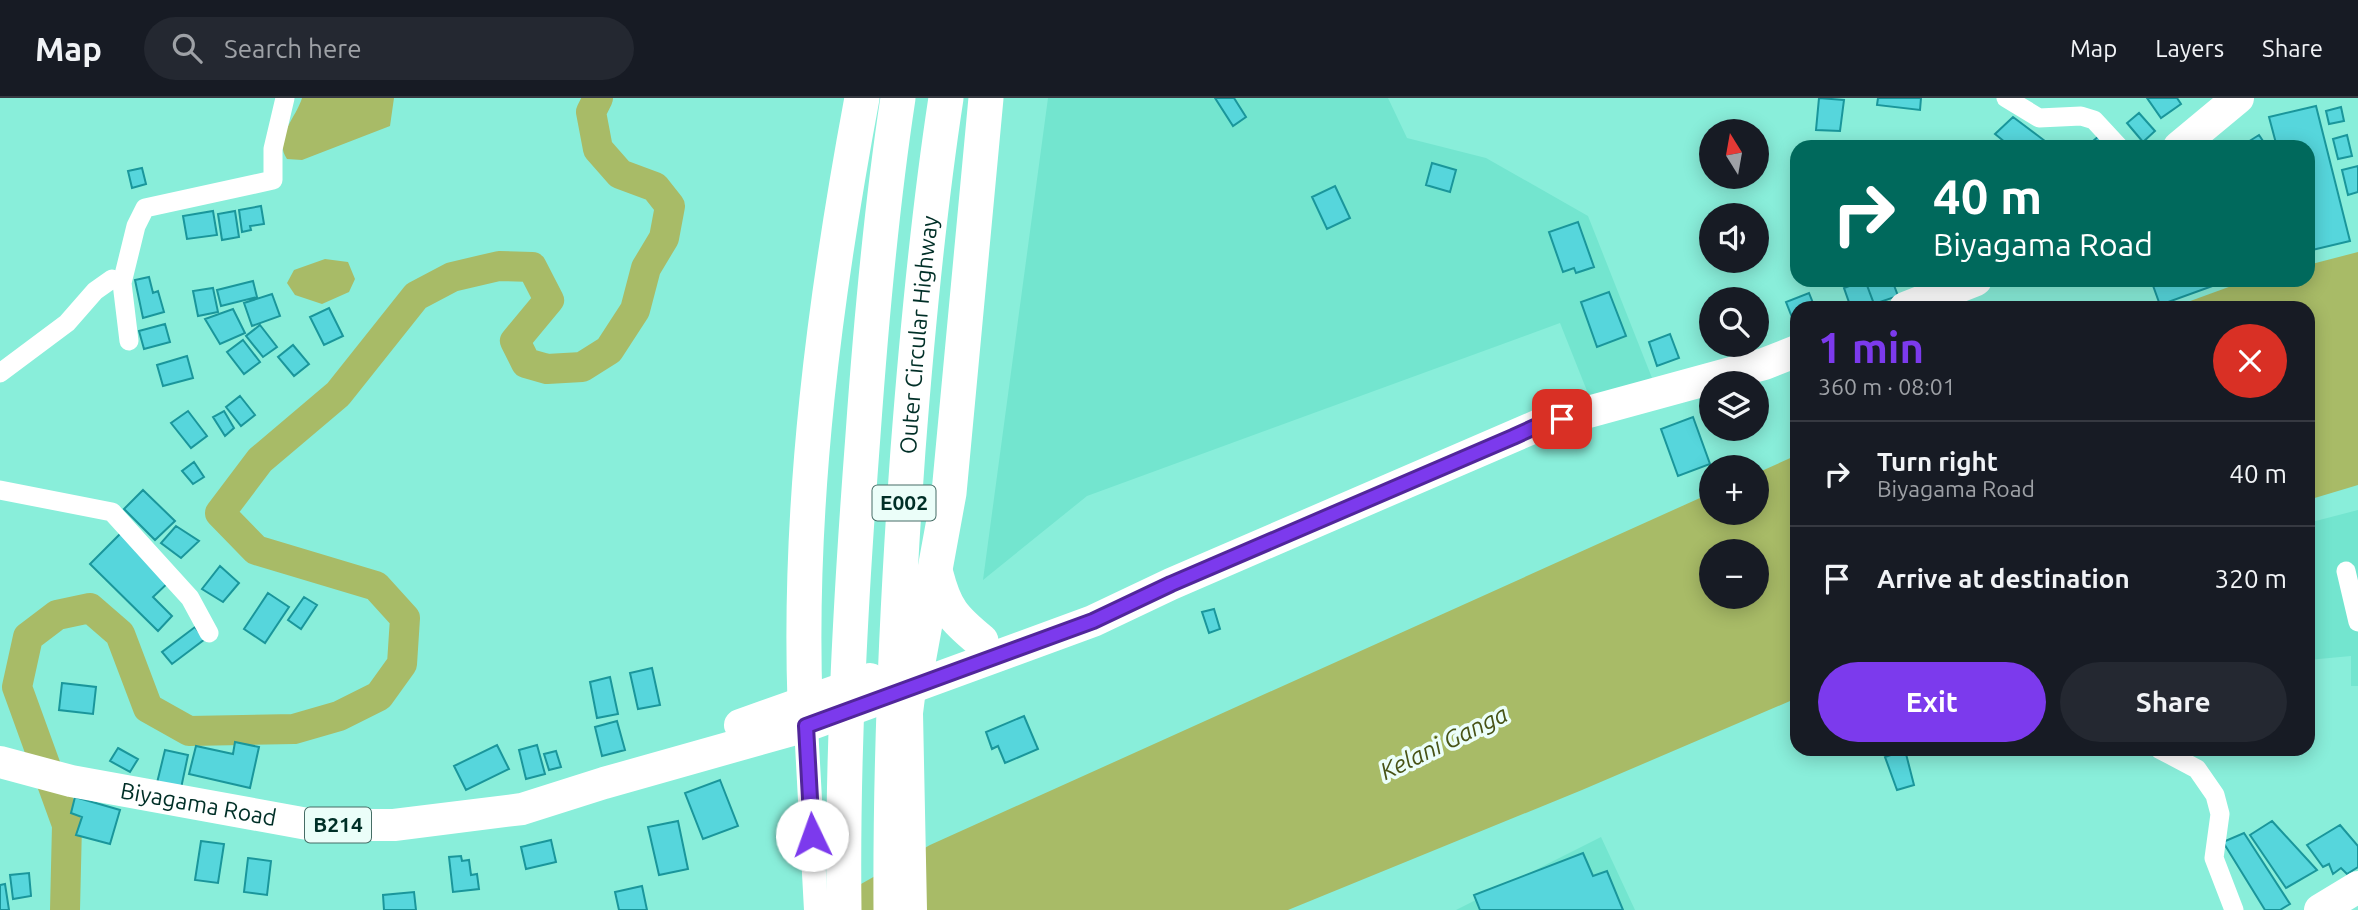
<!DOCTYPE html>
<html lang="en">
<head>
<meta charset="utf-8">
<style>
	:root { --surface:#171b24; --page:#242831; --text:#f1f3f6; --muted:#9ea1a6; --line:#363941; --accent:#7c3aed }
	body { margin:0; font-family:Ubuntu,sans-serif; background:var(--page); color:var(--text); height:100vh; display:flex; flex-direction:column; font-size:26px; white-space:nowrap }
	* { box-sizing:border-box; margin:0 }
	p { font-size:23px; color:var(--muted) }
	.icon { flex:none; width:38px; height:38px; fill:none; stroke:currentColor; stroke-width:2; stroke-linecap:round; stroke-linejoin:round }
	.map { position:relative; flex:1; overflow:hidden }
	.drawer { position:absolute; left:1790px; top:203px; width:525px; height:455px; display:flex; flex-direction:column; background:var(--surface); border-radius:21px; box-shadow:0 4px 18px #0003 }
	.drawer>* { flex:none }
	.top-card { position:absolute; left:1790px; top:42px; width:525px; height:147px; border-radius:21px; box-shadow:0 4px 18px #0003; background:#00695c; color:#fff; overflow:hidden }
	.needle { width:46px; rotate:349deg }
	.controls { position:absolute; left:1699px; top:21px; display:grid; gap:14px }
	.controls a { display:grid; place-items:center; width:70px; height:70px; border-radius:50%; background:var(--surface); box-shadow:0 4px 18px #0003; font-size:35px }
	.pin { position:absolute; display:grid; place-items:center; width:60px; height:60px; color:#fff; margin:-30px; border-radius:14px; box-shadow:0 4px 10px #0006 }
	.me { position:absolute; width:77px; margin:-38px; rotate:357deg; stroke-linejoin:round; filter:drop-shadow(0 0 5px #0008) }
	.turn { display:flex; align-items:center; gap:24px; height:147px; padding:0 28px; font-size:32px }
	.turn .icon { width:91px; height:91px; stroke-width:2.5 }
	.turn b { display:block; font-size:49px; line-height:60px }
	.round { display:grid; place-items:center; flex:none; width:74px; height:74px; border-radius:37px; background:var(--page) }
	.summary { display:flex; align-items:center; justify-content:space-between; height:119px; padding:0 28px }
	h1 { font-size:42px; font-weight:700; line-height:52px; color:var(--accent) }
	.button { display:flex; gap:14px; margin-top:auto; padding:14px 28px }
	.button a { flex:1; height:80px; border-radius:42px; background:var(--accent); color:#fff; font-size:28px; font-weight:700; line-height:80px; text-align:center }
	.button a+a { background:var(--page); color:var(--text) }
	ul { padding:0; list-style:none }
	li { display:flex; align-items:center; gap:21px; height:105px; padding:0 28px; border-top:2px solid var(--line) }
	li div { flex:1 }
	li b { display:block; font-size:26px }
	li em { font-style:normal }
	header { display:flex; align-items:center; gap:42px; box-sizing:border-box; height:98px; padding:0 35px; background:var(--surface); border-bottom:2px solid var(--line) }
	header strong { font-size:33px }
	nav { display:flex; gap:38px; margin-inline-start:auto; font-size:24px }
	.search { width:490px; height:63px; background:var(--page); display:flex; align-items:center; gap:18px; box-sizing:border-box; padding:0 24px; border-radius:38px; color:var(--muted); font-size:26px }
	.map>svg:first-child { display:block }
	.built { fill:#73e5cf }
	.water { fill:#a8bb67; fill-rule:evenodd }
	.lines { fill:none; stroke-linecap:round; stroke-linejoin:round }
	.river { stroke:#a8bb67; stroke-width:30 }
	.building { fill:#56d6dc; stroke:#1a969b; stroke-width:2 }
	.minor { stroke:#fff; stroke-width:19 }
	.tertiary { stroke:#fff; stroke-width:24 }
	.primary { stroke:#fff; stroke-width:32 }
	.motorway { stroke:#fff; stroke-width:35 }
	.route-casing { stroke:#51269a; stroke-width:18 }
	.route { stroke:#7c3aed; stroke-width:12 }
	.labels { text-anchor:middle; stroke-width:7; stroke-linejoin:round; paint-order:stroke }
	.shield { fill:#ebfef9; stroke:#466d66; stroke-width:2 }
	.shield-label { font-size:21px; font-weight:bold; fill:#002f27 }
	.street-label { font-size:23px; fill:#002f27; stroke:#ebfef9 }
	.water-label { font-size:24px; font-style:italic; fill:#475316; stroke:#ebfef9 }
</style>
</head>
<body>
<header>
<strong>Map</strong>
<div class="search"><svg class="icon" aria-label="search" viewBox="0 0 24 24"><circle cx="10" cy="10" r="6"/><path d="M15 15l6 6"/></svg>Search here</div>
<nav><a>Map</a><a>Layers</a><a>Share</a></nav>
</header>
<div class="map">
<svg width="2358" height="812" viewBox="0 0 2358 812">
	<rect width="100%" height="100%" fill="#89eeda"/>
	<path class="built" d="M1048,0h340l19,40 79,20 102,58 64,162 -61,23 -31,-78 -473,173 -104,84z
		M2358,412v176h-7v-30l-43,4v-137z
		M1601,739l34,73h-179z"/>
	<path class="water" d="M302,0h92l-4,28 -88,34 -15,-1c-14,-20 9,-41 15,-61z
		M2358,154v233l-50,15v-192h-137l77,-28h60v-15z
		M325,161l23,3 7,17 -6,13 -27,12 -27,-9 -8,-12 7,-13z
		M1797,357v243l-215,92 -294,120h-473l115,-65 781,-352 1,20h45v-40zM1712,453h45v46h-45z"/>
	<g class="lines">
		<path class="river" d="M65,812l2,-85 -50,-138 11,-50 29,-22 33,-7 30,26 28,74 41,23 105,-2 45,-13 40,-20 23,-32 3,-46 -29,-32 -120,-36 -36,-37 40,-53 78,-66 78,-98 36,-19 47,-11 33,1 17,33 -34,41 11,22 21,6 35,-2 27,-17 26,-40 11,-42 18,-30 6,-32 -15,-19 -35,-13 -22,-25 -7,-37 7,-14"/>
	</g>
	<path class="building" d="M1215,0h19l12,19 -13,9z
		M1819,0l25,2 -4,31 -24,-1z
		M1878,0h43l-1,12 -43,-5z
		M2147,0h30l4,6 -20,14z
		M2316,8l34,135 -42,10v-104h-31l-8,-30z
		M2341,9l3,14 -15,3 -3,-13z
		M2139,15l16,18 -12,11 -16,-19z
		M2013,19l32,24 -6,6h-28l-16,-13z
		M2259,37l8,12h-27z
		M2347,37l5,21 -14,3 -5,-20z
		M2099,38l9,11h-22z
		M1432,65l24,7 -6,22 -24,-7z
		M2358,68v26l-10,3 -6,-25z
		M142,70l4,16 -14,4 -4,-17z
		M1335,88l15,32 -23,11 -15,-32z
		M261,108l3,18 -14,2 1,4 -9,2 -3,-22z
		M213,113l4,24 -30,4 -4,-23z
		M235,113l4,26 -17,3 -4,-26z
		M1578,124l16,45 -18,6 -2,-5 -11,4 -14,-40z
		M149,179l4,16 5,-2 6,21 -21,6 -8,-38z
		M1865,182l9,24 -10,4h-13l-7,-20z
		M1865,182h27l6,16 -24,8z
		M2151,182h78l-69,25z
		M253,183l4,16 -36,9 -4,-16z
		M213,190l5,24 -20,4 -5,-25z
		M1609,194l17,44 -29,11 -16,-45z
		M1809,195l6,15h-18v22l-11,-28z
		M272,196l8,22 -28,10 -8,-23z
		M329,210l14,28 -19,9 -14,-28z
		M233,211l12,24 -25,11 -15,-25z
		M165,226l5,18 -26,7 -5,-18z
		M260,227l17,22 -14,10 -17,-21z
		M1670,236l9,24 -22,8 -8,-24z
		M243,242l17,22 -16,12 -17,-22z
		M293,247l16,19 -15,12 -16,-19z
		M187,258l6,22 -30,8 -6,-21z
		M240,298l15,19 -14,11 -15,-19z
		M188,313l19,25 -16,12 -20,-25z
		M224,313l10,17 -9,8 -12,-19z
		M1693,319l17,47 -32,12 -17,-47z
		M194,364l10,15 -11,7 -11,-13z
		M143,392l32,31 -20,19 -31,-31z
		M176,428l23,15 -18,17 -20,-15z
		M122,434l49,48 -18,17 19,19 -14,15 -68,-67z
		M220,468l19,17 -16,19 -21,-13z
		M268,495l21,14 -24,36 -21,-14z
		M304,499l13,8 -16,24 -13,-9z
		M1214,511l6,20 -11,4 -7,-21z
		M195,529l10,12 -33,25 -10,-12z
		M652,570l8,37 -22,4 -8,-36z
		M610,579l8,37 -21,4 -7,-36z
		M62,585l34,4 -3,27 -34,-4z
		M1024,618l14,33 -33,14 -7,-17 -6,3 -6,-17z
		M617,623l8,29 -23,6 -7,-29z
		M235,644l24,5 -9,41 -61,-14 7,-28 37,8z
		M497,647l12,24 -43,21 -12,-24z
		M537,647l8,29 -19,5 -7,-29z
		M118,650l20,11 -8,13 -20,-11z
		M165,652l23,5 -8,38 -24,-6z
		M1905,652l9,35 -17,5 -12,-33z
		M556,653l5,16 -12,3 -5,-16z
		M720,682l18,46 -35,13 -18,-46z
		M75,699l45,13 -10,34 -34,-9 6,-18 -11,-4z
		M678,723l10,48 -29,6 -11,-48z
		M2272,723l45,49 -31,18 -36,-53z
		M2340,727l18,21v21l-11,7 -6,-6 -8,6 -4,-10 -6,3 -16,-22z
		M2244,735l46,71 -10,6h-15l-42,-68z
		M551,742l5,22 -30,7 -5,-22z
		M201,743l23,3 -6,39 -23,-3z
		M1583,755l10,23 14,-5 16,39h-143l-6,-15z
		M461,758l1,5 7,-1 2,15 6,-1 2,15 -26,3 -4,-35z
		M248,760l23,3 -4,34 -23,-3z
		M29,775l2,23 -18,3 -3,-24z
		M5,786l4,26h-9v-25z
		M642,788l5,24h-28l-4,-18z
		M414,794l2,18h-32l-1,-15z"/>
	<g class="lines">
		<path class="minor" d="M2006,0l33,20 42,-2 13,4 25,27
			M122,185l14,-57 9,-18 128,-28v-31l12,-51
			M0,275l67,-50 28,-32 17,-12 10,4 7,58
			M0,392l112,22 78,86 19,35
			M2346,473l12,51
			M2159,651l38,20 18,26 5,19 -6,44 20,52"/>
		<path class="tertiary" d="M805,610l11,202
			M915,812l-4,-197 5,-40"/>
		<g class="primary">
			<path d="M2179,49l59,-49"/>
			<path d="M1905,210l71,-28"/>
			<path d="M740,627l130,-46"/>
			<path id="s1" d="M0,664l71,19 242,44h81l128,-16 82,-26 202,-57 287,-105 78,-37 366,-158 227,-62 33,-13"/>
			<path d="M2320,812l38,-23"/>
		</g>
		<g class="motorway">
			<path d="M936,476c9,35 17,44 45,67"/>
			<path d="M918,564l31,-169 37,-395"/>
			<path d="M805,604c-7,-202 20,-406 57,-604"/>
			<path d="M844,812c-2,-159 7,-317 19,-475 8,-113 18,-226 35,-337"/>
			<path id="s2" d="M891,812c-1,-154 6,-306 17,-460 9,-117 20,-235 38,-352"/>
		</g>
	</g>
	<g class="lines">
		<defs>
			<path id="route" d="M812,737l-6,-109 287,-105 78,-37 342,-147 24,-11 25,-7"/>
		</defs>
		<use href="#route" class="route-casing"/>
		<use href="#route" class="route"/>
	</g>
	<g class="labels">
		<g class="shield">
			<rect x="872.5" y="387.5" width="63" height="35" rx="5"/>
			<rect x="305" y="709.5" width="66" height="35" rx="5"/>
		</g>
		<g class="shield-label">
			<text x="904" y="412">E002</text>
			<text x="338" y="734">B214</text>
		</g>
		<g class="street-label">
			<text dy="8" stroke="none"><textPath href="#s2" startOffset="576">Outer Circular Highway</textPath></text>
			<text dy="8" stroke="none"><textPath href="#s1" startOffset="203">Biyagama Road</textPath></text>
		</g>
		<g class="water-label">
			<text transform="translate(1444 645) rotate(-26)" y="8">Kelani Ganga</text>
		</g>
	</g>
</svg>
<div class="controls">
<a><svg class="needle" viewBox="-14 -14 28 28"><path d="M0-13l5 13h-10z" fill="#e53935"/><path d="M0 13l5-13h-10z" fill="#9ea1a6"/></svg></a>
<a><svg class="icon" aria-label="sound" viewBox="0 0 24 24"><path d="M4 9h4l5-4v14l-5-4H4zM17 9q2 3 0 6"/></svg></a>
<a><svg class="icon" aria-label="search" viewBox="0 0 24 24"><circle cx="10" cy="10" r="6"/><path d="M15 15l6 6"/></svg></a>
<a><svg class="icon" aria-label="layers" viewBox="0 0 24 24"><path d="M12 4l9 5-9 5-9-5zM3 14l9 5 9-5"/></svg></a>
<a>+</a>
<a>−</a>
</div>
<div class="pin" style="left:1562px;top:321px;background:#d93025"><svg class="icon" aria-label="arrive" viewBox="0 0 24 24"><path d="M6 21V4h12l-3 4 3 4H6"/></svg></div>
<svg class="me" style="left:812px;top:737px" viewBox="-20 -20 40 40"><circle r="19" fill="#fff"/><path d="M0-13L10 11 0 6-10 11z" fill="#7c3aed"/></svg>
<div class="top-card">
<div class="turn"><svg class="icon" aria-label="right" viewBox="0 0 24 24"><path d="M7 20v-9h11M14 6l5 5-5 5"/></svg><div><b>40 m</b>Biyagama Road</div></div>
</div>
<section class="drawer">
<div class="summary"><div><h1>1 min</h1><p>360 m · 08:01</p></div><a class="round" style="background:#d93025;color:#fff"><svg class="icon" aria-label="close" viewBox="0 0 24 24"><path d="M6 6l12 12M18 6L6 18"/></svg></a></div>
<ul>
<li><svg class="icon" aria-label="right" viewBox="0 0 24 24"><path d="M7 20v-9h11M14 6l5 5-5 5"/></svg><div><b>Turn right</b><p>Biyagama Road</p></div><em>40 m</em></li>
<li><svg class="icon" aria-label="arrive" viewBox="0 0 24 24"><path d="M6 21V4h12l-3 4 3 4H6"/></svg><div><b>Arrive at destination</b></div><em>320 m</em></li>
</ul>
<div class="button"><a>Exit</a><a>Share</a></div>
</section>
</div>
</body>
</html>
